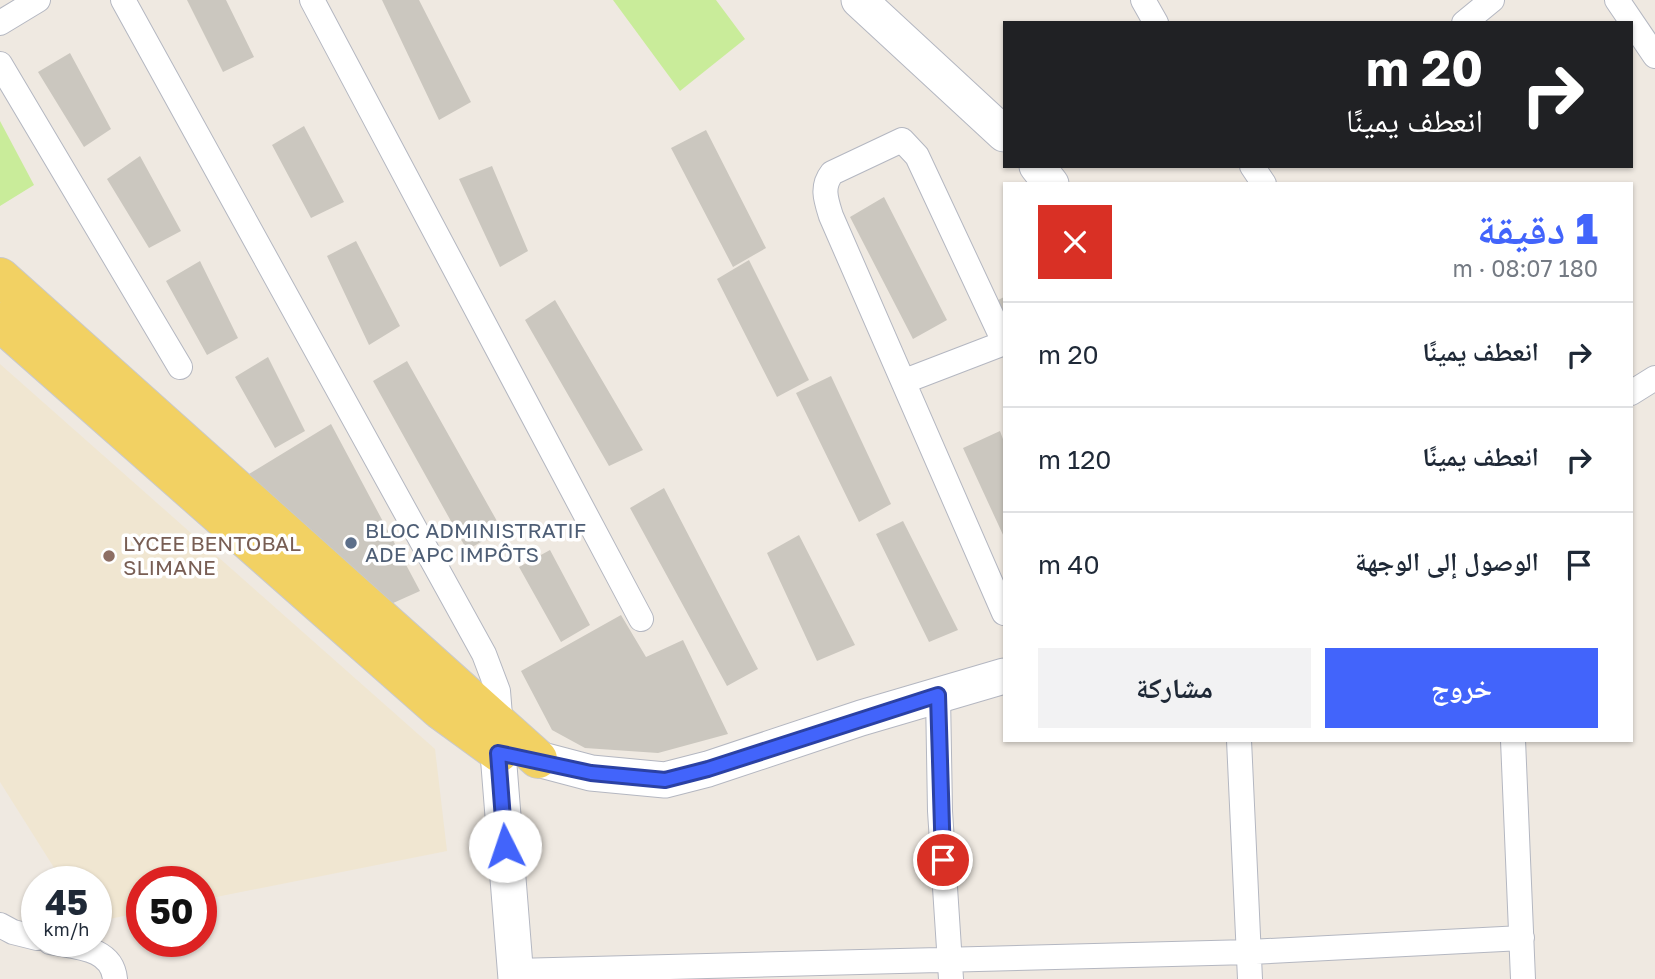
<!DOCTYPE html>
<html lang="ar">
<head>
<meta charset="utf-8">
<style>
	:root { --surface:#fff; --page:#f2f2f3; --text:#1f2937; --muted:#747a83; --line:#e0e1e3; --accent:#4264fb }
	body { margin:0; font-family:"Golos Text","Noto Naskh Arabic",sans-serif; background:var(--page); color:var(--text); direction:rtl; height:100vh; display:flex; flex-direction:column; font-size:26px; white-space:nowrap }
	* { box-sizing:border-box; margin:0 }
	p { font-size:23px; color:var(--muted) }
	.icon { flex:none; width:38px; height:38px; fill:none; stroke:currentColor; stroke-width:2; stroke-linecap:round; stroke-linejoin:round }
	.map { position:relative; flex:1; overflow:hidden; direction:ltr }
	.panel { position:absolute; left:1003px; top:182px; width:630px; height:560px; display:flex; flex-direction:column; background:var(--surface); border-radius:0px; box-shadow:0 2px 5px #0004; direction:rtl }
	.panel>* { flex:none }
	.top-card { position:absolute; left:1003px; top:21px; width:630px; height:147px; border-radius:0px; box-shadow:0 2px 5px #0004; direction:rtl; background:#202124; color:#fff; overflow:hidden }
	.speed { position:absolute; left:21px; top:866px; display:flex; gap:14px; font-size:35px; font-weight:700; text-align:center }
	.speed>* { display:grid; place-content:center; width:91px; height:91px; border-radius:50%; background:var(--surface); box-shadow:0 2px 5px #0004; line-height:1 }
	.speed small { font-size:18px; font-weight:400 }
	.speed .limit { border:10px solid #d22; background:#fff; color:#111 }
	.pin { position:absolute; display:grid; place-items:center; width:60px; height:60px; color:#fff; margin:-30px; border:4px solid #fff; border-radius:50%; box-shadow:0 2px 7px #0007 }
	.me { position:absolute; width:77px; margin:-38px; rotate:356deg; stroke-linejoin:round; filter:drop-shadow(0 0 5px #0008) }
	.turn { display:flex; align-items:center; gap:24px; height:147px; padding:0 35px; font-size:32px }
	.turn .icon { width:91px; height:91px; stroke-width:2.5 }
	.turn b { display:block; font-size:49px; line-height:60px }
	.round { display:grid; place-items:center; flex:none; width:74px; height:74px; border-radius:0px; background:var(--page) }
	.summary { display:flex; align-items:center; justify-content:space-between; height:119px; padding:0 35px }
	h1 { font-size:42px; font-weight:800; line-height:52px; color:var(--accent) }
	.action { display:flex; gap:14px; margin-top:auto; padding:14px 35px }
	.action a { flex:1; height:80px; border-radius:0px; background:var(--accent); color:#fff; font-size:28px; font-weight:800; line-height:80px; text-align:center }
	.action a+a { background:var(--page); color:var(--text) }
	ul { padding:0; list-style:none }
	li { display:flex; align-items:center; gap:21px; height:105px; padding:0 35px; border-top:2px solid var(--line) }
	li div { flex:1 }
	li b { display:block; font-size:26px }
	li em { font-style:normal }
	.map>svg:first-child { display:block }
	.education { fill:#f0e6d1 }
	.pitch { fill:#c9ec9a }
	.building { fill:#cbc7bf }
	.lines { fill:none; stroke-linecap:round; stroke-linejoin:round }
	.minor-casing { stroke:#b4b7c1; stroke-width:26 }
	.secondary-casing { stroke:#b4b7c1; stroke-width:37 }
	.primary-casing { stroke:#c9c9c9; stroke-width:40 }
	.minor { stroke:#fff; stroke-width:24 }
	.secondary { stroke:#fff; stroke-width:35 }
	.primary { stroke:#f2d163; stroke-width:38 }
	.route-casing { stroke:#2b41a3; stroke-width:18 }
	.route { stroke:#4264fb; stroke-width:12 }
	.service-dot { fill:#5c6f8a; stroke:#fff; stroke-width:2.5 }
	.education-dot { fill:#8d6e63; stroke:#fff; stroke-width:2.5 }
	.labels { text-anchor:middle; stroke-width:7; stroke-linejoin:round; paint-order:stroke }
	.service-label { font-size:21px; fill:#4e5e75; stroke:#fff; text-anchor:start }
	.education-label { font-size:21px; fill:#785e54; stroke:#fff; text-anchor:start }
</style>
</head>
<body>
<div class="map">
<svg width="1655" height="979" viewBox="0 0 1655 979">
	<rect width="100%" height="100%" fill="#efe9e1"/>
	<path class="education" d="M0,364l435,385 12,102 -246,49v-18h-59v30l-46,10v-40h-33l-63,-100z"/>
	<path class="pitch" d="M613,0h103l29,39 -65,52z
		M0,121l34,64 -34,21z"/>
	<path class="building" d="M187,0h39l28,57 -31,15z
		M382,0h37l52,102 -32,18z
		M70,53l41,76 -27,18 -46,-75z
		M304,126l40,76 -33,16 -39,-73z
		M706,130l60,118 -33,19 -62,-119z
		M140,156l41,75 -32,17 -42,-69z
		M492,166l36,85 -28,16 -41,-88z
		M884,197l63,123 -34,19 -63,-122z
		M356,241l44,85 -31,19 -42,-89z
		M749,260l60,120 -32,17 -60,-118z
		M200,261l38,77 -31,17 -41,-74z
		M1004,297v25l-10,-20z
		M555,300l88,150 -34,16 -84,-146z
		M268,357l37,74 -30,17 -40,-71z
		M407,361l95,169 -35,20 -94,-169z
		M831,376l60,128 -32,18 -63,-129z
		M331,424l89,167 -38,17 -127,-113 -6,-21z
		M1000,431l4,11v95l-41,-89z
		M664,488l94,181 -31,17 -97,-178z
		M903,521l55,109 -29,12 -53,-108z
		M799,535l56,110 -38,16 -50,-108z
		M550,550l40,75 -29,17 -42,-75z
		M621,615l25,42 37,-17 45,94 -70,19 -73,-5 -33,-18 -31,-59z"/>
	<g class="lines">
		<defs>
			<path id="minor" d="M123,0l361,654 14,37 3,37
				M312,0l329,619
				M1143,0l13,23
				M1617,0l38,56
				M0,23l38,-23
				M1464,23l28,-23
				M0,64l180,303
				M1252,166l12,18
				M1004,342l-87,-186 -15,-16 -70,33c-11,14 -6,27 -1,43l173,397
				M905,381l99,-38
				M1631,393l24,-15
				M938,695l2,116 11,168
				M1239,740l11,239
				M1513,740l10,239
				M0,925l13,7 24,6
				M50,942c25,5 62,5 65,37
				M515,971l735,-19 272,-14"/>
			<path id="secondary" d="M859,0l145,134
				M1037,166l14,18
				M501,728l-3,25 18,226
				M538,759l53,14 74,7 43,-11 153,-51 143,-42"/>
			<path id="primary" d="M0,277l538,482
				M0,322l440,388 59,43"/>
		</defs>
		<use href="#minor" class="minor-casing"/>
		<use href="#secondary" class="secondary-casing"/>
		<use href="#primary" class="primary-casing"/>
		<use href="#minor" class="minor"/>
		<use href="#secondary" class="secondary"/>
		<use href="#primary" class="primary"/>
	</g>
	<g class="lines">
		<defs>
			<path id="route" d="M505,846l-7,-93 93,20 74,7 43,-11 230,-74 5,165"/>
		</defs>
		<use href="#route" class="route-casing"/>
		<use href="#route" class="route"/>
	</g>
	<circle class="service-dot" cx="351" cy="543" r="7"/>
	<circle class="education-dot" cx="109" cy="556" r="7"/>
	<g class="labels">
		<g class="service-label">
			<text x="365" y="538">BLOC ADMINISTRATIF<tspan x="365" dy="24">ADE APC IMPÔTS</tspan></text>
		</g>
		<g class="education-label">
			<text x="123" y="551">LYCEE BENTOBAL<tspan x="123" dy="24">SLIMANE</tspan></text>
		</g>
	</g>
</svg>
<div class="speed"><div>45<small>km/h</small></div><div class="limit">50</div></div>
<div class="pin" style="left:943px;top:860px;background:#d93025"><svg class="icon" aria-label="arrive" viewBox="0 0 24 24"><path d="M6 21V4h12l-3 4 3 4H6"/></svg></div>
<svg class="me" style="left:505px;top:846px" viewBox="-20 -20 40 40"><circle r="19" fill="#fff"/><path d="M0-13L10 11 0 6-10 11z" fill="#4264fb"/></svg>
<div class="top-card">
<div class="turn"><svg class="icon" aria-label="right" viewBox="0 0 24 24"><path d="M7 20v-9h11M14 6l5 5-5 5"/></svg><div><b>20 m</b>انعطف يمينًا</div></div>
</div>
<section class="panel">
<div class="summary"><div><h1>1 دقيقة</h1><p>180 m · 08:07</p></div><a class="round" style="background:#d93025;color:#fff"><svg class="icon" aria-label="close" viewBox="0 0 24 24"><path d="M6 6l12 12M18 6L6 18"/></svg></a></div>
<ul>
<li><svg class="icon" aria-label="right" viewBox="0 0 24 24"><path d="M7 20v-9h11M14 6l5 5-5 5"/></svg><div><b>انعطف يمينًا</b></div><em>20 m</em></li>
<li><svg class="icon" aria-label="right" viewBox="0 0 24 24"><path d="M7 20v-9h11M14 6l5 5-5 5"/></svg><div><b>انعطف يمينًا</b></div><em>120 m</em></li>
<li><svg class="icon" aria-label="arrive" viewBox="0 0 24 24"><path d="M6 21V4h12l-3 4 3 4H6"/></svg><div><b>الوصول إلى الوجهة</b></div><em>40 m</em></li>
</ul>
<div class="action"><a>خروج</a><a>مشاركة</a></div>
</section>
</div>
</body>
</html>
